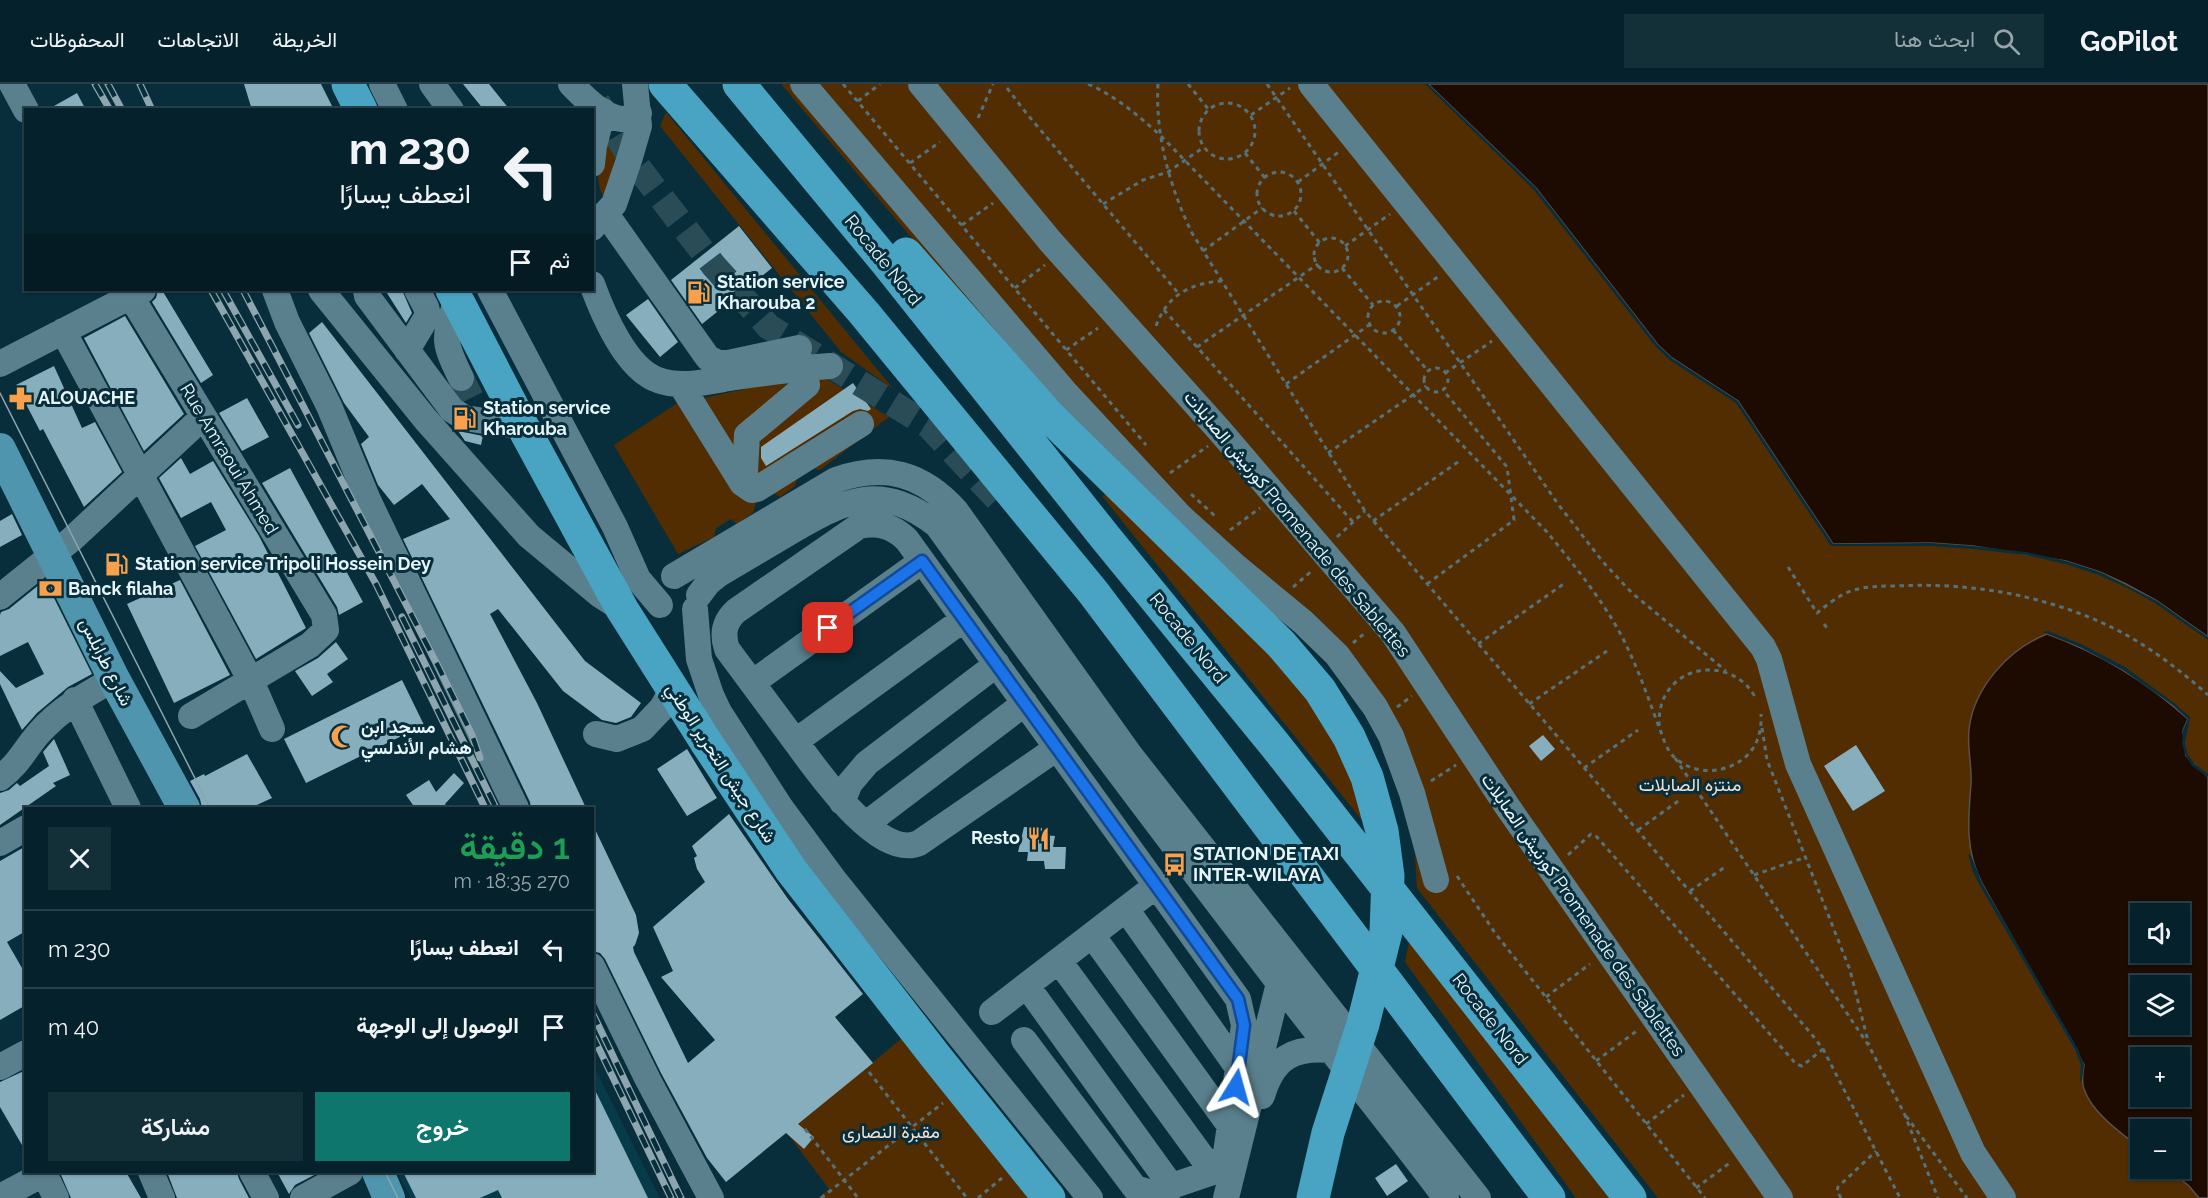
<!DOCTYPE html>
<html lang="ar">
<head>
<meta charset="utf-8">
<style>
	:root { --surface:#05222c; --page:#132f38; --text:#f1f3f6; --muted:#97a4a9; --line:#263f48; --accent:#0f766e }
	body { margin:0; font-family:Raleway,Vazirmatn,sans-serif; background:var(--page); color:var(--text); direction:rtl; height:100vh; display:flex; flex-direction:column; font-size:22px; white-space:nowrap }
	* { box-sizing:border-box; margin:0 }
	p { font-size:20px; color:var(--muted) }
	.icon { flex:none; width:33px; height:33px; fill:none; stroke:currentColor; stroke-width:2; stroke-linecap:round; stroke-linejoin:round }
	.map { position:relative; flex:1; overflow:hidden; direction:ltr }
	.sheet { position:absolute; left:24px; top:723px; width:570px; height:366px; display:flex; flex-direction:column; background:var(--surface); border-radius:0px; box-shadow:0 2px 4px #0004,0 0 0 2px var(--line); direction:rtl }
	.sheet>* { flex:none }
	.top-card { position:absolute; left:24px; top:24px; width:570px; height:183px; border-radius:0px; box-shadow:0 2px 4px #0004,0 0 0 2px var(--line); direction:rtl; background:#05222c; color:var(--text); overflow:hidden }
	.controls { position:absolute; left:2130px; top:819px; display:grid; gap:12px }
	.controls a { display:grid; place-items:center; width:60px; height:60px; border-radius:0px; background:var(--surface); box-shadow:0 2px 4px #0004,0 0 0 2px var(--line); font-size:30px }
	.pin { position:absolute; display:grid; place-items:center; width:51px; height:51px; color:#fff; margin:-26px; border-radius:12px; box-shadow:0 3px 9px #0006 }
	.me { position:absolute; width:66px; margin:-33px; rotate:8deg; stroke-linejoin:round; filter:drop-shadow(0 0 4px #0008) }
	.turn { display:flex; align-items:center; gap:21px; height:126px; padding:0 24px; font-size:27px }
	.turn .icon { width:78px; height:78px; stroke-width:2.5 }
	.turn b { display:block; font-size:42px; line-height:51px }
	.then { display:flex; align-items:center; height:57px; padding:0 24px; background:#0003; gap:12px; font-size:22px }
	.round { display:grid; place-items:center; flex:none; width:63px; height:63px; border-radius:0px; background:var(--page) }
	.headline { display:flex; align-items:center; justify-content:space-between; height:102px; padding:0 24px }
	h1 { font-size:36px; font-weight:600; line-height:45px; color:#1e9e55 }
	.primary-button { display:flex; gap:12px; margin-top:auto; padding:12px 24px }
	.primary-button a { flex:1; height:69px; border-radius:0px; background:var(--accent); color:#fff; font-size:24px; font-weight:600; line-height:69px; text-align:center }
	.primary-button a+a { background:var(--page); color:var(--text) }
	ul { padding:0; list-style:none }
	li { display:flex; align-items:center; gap:18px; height:78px; padding:0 24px; border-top:2px solid var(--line) }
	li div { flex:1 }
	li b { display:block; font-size:22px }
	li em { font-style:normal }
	header { display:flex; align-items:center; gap:36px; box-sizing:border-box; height:84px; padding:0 30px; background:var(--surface); border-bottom:2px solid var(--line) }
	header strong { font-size:28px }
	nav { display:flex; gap:33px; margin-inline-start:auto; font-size:21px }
	.search { width:420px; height:54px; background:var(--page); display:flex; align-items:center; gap:15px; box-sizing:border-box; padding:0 21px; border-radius:0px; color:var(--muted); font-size:22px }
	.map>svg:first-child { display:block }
	.built { fill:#083b4a }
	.green { fill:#532d02 }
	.water { fill:#1d0a00; stroke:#5a514c; stroke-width:1.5; fill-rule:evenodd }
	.pier { fill:#072e3a }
	.building { fill:#87aebd }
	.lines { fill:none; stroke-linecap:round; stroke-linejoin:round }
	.minor-tunnel { stroke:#294c57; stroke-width:26; stroke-dasharray:26 13; stroke-linecap:butt }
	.path { stroke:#53727c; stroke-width:3; stroke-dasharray:4.5 4.5; stroke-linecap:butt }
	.minor { stroke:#5a7f8d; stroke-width:26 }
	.major { stroke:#5095ae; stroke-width:32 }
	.highway { stroke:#49a4c4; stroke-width:33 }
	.tram { stroke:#8ca5ae; stroke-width:1.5 }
	.rail-casing { stroke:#8ca5ae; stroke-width:7 }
	.rail { stroke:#072e3a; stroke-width:4.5; stroke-dasharray:14; stroke-linecap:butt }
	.route-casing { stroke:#114b97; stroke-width:15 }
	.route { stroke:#1a73e8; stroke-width:10 }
	.labels { text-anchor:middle; stroke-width:6; stroke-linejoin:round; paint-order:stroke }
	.street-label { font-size:18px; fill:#e7f6fd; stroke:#072e3a }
	.poi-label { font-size:18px; font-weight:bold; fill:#e7f6fd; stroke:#072e3a; text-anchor:start }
	.park-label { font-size:18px; fill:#f3e1d2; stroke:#072e3a }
</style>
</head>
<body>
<header>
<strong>GoPilot</strong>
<div class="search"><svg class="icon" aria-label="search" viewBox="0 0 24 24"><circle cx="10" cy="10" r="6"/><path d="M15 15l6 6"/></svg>ابحث هنا</div>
<nav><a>الخريطة</a><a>الاتجاهات</a><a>المحفوظات</a></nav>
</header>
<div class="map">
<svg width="2208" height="1114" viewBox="0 0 2208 1114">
	<rect width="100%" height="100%" fill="#072e3a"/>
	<path class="built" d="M593,981l67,133h-249l-14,-26h195z"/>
	<path class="green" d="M781,0h647l94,89 451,373 93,15 60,23 82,53v140l-237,-60 -2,14 2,49 -3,31 166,332 6,5v20l28,1 21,17 10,12h-541l-241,-310 -3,-50 -13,-58 -56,-102 -289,-270z
		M666,28l229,279h1l-55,-39 -181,-226z
		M608,54l7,4c4,11 -6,44 -12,54 -10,-19 -3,-40 5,-58z
		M817,289l72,44 -69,53 -13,-3 -8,4 -4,15 -15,11 -11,-6 -11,5 -5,17 -16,11 -6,-5 -15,9 -2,9 -36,17 -64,-109 62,-41z
		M1106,409l165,164 43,49 18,27 41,101 -271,-338z
		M1411,848l205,266h-40l-171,-236z
		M901,955l128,159h-211l11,-9 -42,-56z"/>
	<path class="water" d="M1428,0h780v553l-51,-36 -31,-17 -26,-12 -34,-11 -93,-15 -42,-3 -98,1 -95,-143 -66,-43 -14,-13 -122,-157z
		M2047,550c53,19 100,48 141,85l-5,11 3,26 22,21v421h-9l-10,-12 -21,-17 12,-1v-38h-40v18c-19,-15 -48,-35 -56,-59 -3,-8 -1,-16 0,-24l-102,-182c-17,-32 -14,-64 -11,-99 1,-18 -4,-37 -2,-55 5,-42 40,-80 78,-95zM2140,830h40v38h-40zM2140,902h40v38h-40zM2140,974h40v38h-40z"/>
	<path class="pier" d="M1425,0h3l108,104 122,157 14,13 66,43 95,143 98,-1 42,3 53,6 40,9 34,11 57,29 51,36v3l-53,-37 -30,-16 -26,-12 -34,-11 -39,-9 -53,-6 -42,-3h-100l-95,-143 -65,-42 -15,-14 -122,-157z
		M2048,547l33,13 44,23 49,36 16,14 -5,26 3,12 7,9 13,10v3l-16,-11 -6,-10 -4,-12 1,-14 5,-11 -15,-14 -50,-35 -43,-23 -37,-15z
		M1968,770l3,2 11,27 96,166 6,16 -2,14 -2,3 1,-17 -6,-15 -96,-166 -6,-12z"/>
	<path class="building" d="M244,0h77l13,26h-82z
		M463,0h26l21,26h-26z
		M77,9l9,17h-39z
		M739,142l33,42 -70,56 -31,-44z
		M158,206h4l51,85 -12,8 -49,-81 4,-4z
		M385,206h17l10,23 -6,10z
		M648,215l30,43 -18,15 -34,-42z
		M125,232l59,98 -40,37 -60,-113z
		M322,238l263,339 56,42 -10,14 -15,6 -14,-3 -39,-29 -65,-82 -8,5 47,89 49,105h-55l-1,-6 -127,-263 47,-20 -28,-35 -28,21 -16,-20 -17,-41 8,-7 -25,-34 -35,-70z
		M54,282l28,62 13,-6 27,50 -38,35 -41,-78 -3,2 -24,-46z
		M853,299l18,26 -3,2 -8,-2 -7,2 -87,55 -5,-8v-11z
		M247,314l22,39 -27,14 -23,-38z
		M458,347l25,5 -2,9 -16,-4z
		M181,374l9,16 23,-13 46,75 47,92 -50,31 -61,-113 31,-16 -15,-28 -30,16 -22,-40z
		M290,384l73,134 -24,13 -2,-8 -75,-124z
		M12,430l10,21 -22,12v-26z
		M45,496l47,94 -24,13 -31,26 -15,17 -22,-46v-13l16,17 28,-14 -16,-32 -28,14v-41l1,-3 8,-3z
		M180,496l50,95 -56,28 -47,-99z
		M336,558l12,17 -21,15 6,8 -21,14 -17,-25 23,-13z
		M402,596l22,45 -118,58 -22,-44z
		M1543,651l12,14 -14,12 -12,-15z
		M54,655l16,36 -17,8 3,3 -56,39v-32l9,-3 8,-7 3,3 29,-20 -6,-14z
		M1856,661l29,46 -32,20 -29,-45z
		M687,665l30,49 -30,18 -30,-47z
		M247,670l25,44 -22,10h-48l-2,-9 -10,-18 14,-7 1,2z
		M454,689l10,10 -19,21 2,4h-32l-9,-13 23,-15 7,12z
		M729,730l59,85 75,95 -28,23 38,46 -75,61 16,13 -10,12 -18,-16 -60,49 -19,-24 -46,-85 -56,-114 -5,-6 -8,-2v-128l44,92 3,18 -4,12 -2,2 1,5 54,111 27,-23 -54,-63 12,-6 -20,-44 52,-45 -8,-13 -3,-11 3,-2 -5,-10z
		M1024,743l18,1v7l13,1 -2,11h13l-1,22h-20l-1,-8h-17l1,-9h-10z
		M26,762v85l-19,11 19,33v30l-26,15v-159z
		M26,986v82l-26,-45v-25z
		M592,1000l56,114h-146l-4,-8 -18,8h-64l-13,-26h189z
		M1396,1080l12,17 -21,15 -12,-18z
		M67,1088h59l15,26h-70l-10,-23z
		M167,1088h70l2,7 10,19h-72z
		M277,1088h43l-25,13 -6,9z"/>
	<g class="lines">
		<path class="minor-tunnel" d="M597,18l33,55 84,109 55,61 160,99 73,78
			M461,294l10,20"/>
		<path class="path" d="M843,0l303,361
			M1088,0c29,13 51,32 74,53l385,395c28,34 63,77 81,117 11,23 20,48 29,73 5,11 7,23 15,33 19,20 50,20 71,4 14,-11 19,-27 18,-45
			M1158,0c-3,51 12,104 34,149l173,278 448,525 10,13 77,149
			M1188,0l21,26
			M1267,0l291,420 45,58 29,31 94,78
			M1007,4l20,26 152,180
			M858,17l22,-17
			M1199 47a28 28 0 1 1 56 0a28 28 0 1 1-56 0Z
			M1251,31l39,-27
			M978,34l15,-34
			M1245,69l20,25
			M910,79l30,-21
			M1257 110a22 22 0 1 1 44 0a22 22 0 1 1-44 0Z
			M1298,98l42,-31
			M1103,120l40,-24 25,-8 36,-25
			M1294,127l26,32
			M962,141l31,-22
			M1314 171a17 17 0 1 1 34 0a17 17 0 1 1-34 0Z
			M1345,162l45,-32
			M1203,167l59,-43
			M1342,184l31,37
			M1015,204l30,-23
			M1368 233a16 16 0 1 1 32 0a16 16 0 1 1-32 0Z
			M1397,222l42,-30
			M1164,226l189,212
			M1156,242c11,-31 35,-43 66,-45
			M1393,246l35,41
			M1197,263l121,-83
			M1066,266l32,-22
			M1424 296a12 12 0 1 1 24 0a12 12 0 1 1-24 0Z
			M1445,289l47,-32
			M1286,300l83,-59
			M1328,369l98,-67
			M1170,389l38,-27
			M1191,410l24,22
			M1373,437l85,-59
			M1230,446l30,-22
			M1337,453l28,-26
			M1788,483l29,46c10,-8 22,-18 34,-22 15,-5 30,-5 46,-5 72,-4 148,9 214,41 35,17 68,42 97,68
			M1427,500l87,-64 -7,-53 -64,-77
			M1293,503l20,-17
			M1824,540l3,4
			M1353,559l13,-11
			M1478,560l87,-61
			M1529,620l78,-53
			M1397,623l15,-11
			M1659,642c0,-11 1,-22 7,-32 20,-34 71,-31 89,3
			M1762,644l5,32 83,210 19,75
			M1675,674l194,288 35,67 34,85
			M1584,684l54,-38
			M1431,697l25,-16
			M1638,746l43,-31
			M1568,771l23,-21 6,3 199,227 6,2 21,-17
			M1754,791l52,-18
			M1457,792l38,57 210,265
			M1690,807l35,-24
			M1546,913l44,-33
			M1596,977l42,-31
			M869,988l98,126
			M1906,1032l61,82
			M1646,1040l38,-29
			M805,1045l53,69
			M1696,1104l35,-26
			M821,1114l122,-95
			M978,1114l24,-20
			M1841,1114l-4,-7 1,-4 38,-36"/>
		<path class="minor" d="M12,0l14,26
			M382,0l13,26
			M432,0l19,26
			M571,0c13,13 30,32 50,35 6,0 13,-3 18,-6
			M803,0l261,307 117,126 53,48 69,57 34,33 38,52 16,29 21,57 24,87
			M921,0l129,157 170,190 173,202 114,173 273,392
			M1311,0l452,563 6,12 29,105 175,389 30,45
			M592,80l2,-18 9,-35
			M606,130l102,144 10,5h10l71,-15
			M592,144l22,-24 16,-47 9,-31 -4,-42
			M592,200c11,30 34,85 66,96 24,9 52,1 77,-3 32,-4 63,-9 95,-11
			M127,206l197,325 2,15 -16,15 -119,71
			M275,206l12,32 42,84 39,94 148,308
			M321,206l105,130 103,116 71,59 19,12
			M366,206l1,6 85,114 13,8 58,9
			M490,206l125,237 23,52 22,26
			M457,215c-13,41 -15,40 4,79
			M63,247l188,350 21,48
			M407,266l21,-35 -2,-8 -9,-17
			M0,280l143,-74
			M681,301l61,98 10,7 5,-1 104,-65
			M742,399l3,-12 2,-36 60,-50 -3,-18 -7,-12
			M674,492l162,-96c48,-17 86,-7 120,31l174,244 348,443
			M699,511l9,-12 11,-9c24,-14 47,-28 71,-42 55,-32 91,-51 147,-7 111,155 226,307 342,458 55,72 112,142 167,215
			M0,513l72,-58 131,-122
			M695,525l4,50 12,36 8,17 62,96 54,73 255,317
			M752,599l170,-122
			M75,616l53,108
			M596,650l21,5 25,-10 20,-21 11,-20
			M796,657l168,-122
			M0,694c20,-15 24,-28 39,-45 21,-24 48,-39 75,-54
			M842,718l8,-19 17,-20 130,-99
			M866,740l159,-121
			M0,759l26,-15
			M1126,825l112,159
			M1092,851l138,191
			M1059,877l154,211
			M592,882l56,114 63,118
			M1027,902l145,201
			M992,928l165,-127
			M1024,956l111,148 16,5 62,-21 13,-19 18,-128 -6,-26 -331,-459c-14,-14 -29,-18 -48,-14l-123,85c-12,11 -14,23 -9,38 20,27 40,54 60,81 22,29 89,132 132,113l138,-95
			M0,983l26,-14
			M1262,1012c11,-38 31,-49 68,-46
			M151,1088l11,26
			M252,1088l14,26
			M44,1089l12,25
			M0,1113l47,-25
			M303,1114l47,-26
			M1226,1114l53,-215"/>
		<path class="major" d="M0,365l114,230 70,129
			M378,1088l11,26"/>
		<path class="highway" d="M348,0l13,26
			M665,0l199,229 229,279 456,606
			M739,0l148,179 218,274 170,208 355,453
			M906,170l142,161 233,229 39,46 29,47 18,40 15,54 6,45 -2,56 -23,92 -35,109 -15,65
			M452,206l71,137 99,182 84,133 85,128 145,187 113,141"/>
		<path class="tram" d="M0,309l210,415
			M385,1088l13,26"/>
		<defs>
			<path id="rail" d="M95,0l15,26
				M108,0l14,26
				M140,0l12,26
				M211,206l165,294 109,224
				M223,206l75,135
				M243,206l195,376 34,69 8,23
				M402,533l94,191
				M592,928l89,186
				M592,950l79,164"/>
		</defs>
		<use href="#rail" class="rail-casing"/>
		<use href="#rail" class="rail"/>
	</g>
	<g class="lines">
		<defs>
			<path id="route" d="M828,544l94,-67 316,438 6,26 -8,62"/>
		</defs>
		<use href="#route" class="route-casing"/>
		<use href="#route" class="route"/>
	</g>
	<defs>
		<symbol id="fuel-bare" viewBox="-9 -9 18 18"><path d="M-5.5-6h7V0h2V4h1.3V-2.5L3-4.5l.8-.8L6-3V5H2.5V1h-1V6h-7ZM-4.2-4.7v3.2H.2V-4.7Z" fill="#f8a04b" stroke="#072e3a" stroke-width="2.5" paint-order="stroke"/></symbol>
		<symbol id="pharmacy-bare" viewBox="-9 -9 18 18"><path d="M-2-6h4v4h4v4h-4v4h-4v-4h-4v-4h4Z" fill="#f8a04b" stroke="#072e3a" stroke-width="2.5" paint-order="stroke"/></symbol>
		<symbol id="bank-bare" viewBox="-9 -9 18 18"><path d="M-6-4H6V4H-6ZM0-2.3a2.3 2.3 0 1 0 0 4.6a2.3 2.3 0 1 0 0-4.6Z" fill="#f8a04b" stroke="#072e3a" stroke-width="2.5" paint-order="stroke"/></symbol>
		<symbol id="mosque-bare" viewBox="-9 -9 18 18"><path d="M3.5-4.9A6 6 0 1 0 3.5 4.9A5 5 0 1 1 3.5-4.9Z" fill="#f8a04b" stroke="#072e3a" stroke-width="2.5" paint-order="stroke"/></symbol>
		<symbol id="restaurant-bare" viewBox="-9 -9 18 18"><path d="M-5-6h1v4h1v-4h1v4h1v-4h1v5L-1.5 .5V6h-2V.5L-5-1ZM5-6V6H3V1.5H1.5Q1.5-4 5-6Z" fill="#f8a04b" stroke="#072e3a" stroke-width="2.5" paint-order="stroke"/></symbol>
		<symbol id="bus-bare" viewBox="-9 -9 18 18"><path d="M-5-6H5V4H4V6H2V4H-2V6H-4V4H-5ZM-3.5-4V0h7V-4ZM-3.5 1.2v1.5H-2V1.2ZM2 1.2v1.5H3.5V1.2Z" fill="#f8a04b" stroke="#072e3a" stroke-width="2.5" paint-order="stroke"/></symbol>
	</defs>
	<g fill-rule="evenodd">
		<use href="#fuel-bare" x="682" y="192" width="33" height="33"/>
		<use href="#pharmacy-bare" x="4" y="298" width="33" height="33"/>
		<use href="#fuel-bare" x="448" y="318" width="33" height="33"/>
		<use href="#fuel-bare" x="100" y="464" width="33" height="33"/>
		<use href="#bank-bare" x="34" y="488" width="33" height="33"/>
		<use href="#mosque-bare" x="326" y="636" width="33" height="33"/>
		<use href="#restaurant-bare" x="1022" y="738" width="33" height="33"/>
		<use href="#bus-bare" x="1158" y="764" width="33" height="33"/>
	</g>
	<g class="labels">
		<g class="street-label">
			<text transform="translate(883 176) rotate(51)" y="6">Rocade Nord</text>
			<text transform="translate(229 375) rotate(59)" y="6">Rue Amraoui Ahmed</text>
			<text transform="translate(1297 440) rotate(50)" y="6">كورنيش الصابلات Promenade des Sablettes</text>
			<text transform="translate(1188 554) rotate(51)" y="6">Rocade Nord</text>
			<text transform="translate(106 578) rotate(63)" y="6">شارع طرابلس</text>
			<text transform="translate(721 679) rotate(57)" y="6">شارع جيش التحرير الوطني</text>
			<text transform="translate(1583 831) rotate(55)" y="6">كورنيش الصابلات Promenade des Sablettes</text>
			<text transform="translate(1490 935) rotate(52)" y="6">Rocade Nord</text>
		</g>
		<g class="poi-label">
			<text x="717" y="204">Station service<tspan x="717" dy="21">Kharouba 2</tspan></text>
			<text x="38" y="320">ALOUACHE</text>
			<text x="483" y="330">Station service<tspan x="483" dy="21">Kharouba</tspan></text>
			<text x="135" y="486">Station service Tripoli Hossein Dey</text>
			<text x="68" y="511">Banck filaha</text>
			<text x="361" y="649">مسجد ابن<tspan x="361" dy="21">هشام الأندلسي</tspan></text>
			<text x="1020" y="760" text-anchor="end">Resto</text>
			<text x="1193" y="776">STATION DE TAXI<tspan x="1193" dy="21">INTER-WILAYA</tspan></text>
		</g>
		<g class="park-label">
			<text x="1690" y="707">منتزه الصابلات</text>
			<text x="891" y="1054">مقبرة النصارى</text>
		</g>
	</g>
</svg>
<div class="controls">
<a><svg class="icon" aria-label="sound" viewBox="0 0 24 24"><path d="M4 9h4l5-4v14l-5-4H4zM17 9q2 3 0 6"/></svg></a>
<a><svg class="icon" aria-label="layers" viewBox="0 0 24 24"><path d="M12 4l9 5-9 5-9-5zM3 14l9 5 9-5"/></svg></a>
<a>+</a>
<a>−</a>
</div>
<div class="pin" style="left:828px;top:544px;background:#d93025"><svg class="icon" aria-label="arrive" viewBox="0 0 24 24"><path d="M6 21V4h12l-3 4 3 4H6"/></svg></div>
<svg class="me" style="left:1236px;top:1003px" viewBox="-20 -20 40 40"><path d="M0-17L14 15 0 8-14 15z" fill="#1a73e8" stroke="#fff" stroke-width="4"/></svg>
<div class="top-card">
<div class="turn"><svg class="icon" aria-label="left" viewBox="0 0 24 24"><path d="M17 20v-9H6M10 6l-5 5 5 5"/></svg><div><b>230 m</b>انعطف يسارًا</div></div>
<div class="then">ثم<svg class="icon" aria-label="arrive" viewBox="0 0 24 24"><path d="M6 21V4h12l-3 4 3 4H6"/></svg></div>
</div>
<section class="sheet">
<div class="headline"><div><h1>1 دقيقة</h1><p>270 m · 18:35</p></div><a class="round"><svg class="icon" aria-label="close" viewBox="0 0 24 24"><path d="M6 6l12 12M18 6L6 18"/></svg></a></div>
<ul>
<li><svg class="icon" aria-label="left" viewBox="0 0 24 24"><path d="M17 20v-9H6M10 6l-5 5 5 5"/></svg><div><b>انعطف يسارًا</b></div><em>230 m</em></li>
<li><svg class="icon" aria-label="arrive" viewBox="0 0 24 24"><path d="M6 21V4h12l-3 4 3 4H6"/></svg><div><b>الوصول إلى الوجهة</b></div><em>40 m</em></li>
</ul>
<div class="primary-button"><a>خروج</a><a>مشاركة</a></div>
</section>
</div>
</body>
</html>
